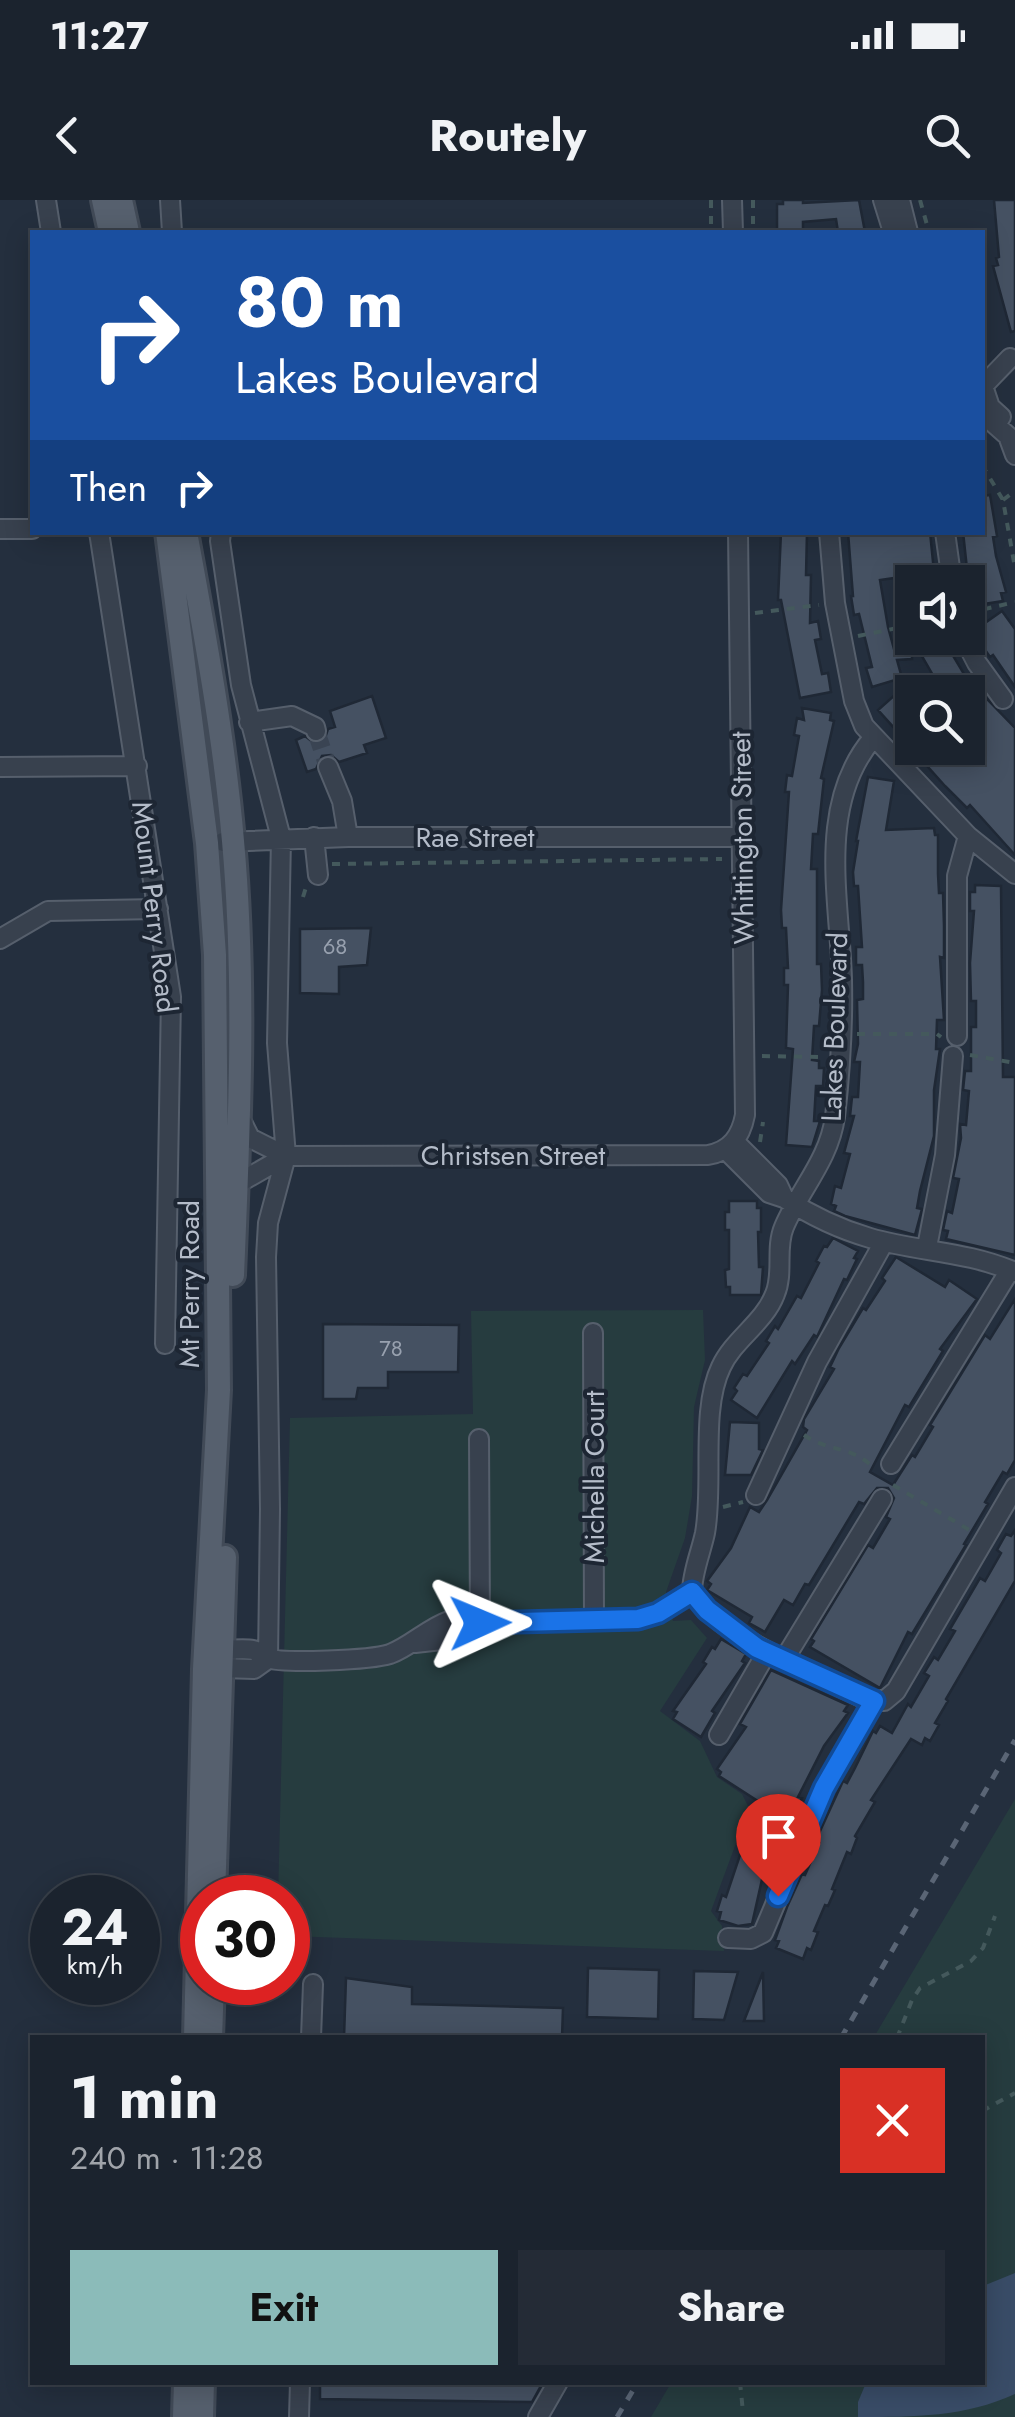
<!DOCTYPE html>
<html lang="en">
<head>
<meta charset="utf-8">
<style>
	:root { --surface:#1b232e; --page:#242b36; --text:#f1f3f6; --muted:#a0a4aa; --line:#39404a; --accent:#8bbbb9 }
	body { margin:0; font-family:Jost,sans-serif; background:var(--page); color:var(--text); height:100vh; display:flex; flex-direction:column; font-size:38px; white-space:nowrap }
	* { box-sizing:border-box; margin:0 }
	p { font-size:32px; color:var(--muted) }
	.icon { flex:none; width:55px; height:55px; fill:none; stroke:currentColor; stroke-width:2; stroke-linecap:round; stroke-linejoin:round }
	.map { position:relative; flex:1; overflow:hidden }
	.sheet { position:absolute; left:30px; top:1835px; width:955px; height:350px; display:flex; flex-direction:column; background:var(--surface); border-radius:0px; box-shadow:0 5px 25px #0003,0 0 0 2px var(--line) }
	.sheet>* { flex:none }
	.hud { position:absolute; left:30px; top:30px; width:955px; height:305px; border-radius:0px; box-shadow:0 5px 25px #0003,0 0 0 2px var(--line); background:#1a4fa0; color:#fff; overflow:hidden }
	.tools { position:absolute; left:895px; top:365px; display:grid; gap:20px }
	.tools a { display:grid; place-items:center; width:90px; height:90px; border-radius:0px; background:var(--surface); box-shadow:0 5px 25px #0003,0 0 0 2px var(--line); font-size:50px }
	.speed { position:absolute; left:30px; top:1675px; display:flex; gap:20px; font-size:50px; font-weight:700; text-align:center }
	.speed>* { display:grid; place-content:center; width:130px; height:130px; border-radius:50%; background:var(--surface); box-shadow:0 5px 25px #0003,0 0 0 2px var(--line); line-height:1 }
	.speed small { font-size:25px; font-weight:400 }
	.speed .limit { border:15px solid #d22; background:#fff; color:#111 }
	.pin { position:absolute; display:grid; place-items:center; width:85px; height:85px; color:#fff; margin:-102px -42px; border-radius:50% 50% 50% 0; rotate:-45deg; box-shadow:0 0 10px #0007 }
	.pin .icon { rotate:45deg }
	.me { position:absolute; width:110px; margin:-55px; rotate:89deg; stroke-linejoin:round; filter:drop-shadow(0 0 8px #0008) }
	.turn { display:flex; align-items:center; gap:35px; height:210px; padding:0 40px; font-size:45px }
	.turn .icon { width:130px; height:130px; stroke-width:2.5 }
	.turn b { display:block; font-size:70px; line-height:85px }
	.then { display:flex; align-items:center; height:95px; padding:0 40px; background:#0003; gap:20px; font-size:38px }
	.round { display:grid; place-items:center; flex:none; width:105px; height:105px; border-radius:0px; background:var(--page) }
	.overview { display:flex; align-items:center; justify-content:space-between; height:170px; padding:0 40px }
	h1 { font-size:60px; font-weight:700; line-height:75px }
	.action { display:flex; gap:20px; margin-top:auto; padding:20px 40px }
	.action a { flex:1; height:115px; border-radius:0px; background:var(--accent); color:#111; font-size:40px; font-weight:700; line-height:115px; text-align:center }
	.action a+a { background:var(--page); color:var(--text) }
	.status { display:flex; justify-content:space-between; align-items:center; height:70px; padding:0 50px; background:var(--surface); direction:ltr }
	.status svg { height:28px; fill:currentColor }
	header { display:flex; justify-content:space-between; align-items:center; height:130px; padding:0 40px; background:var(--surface); font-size:45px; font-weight:700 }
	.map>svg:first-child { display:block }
	.green { fill:#263c3f }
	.water { fill:#394c67 }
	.building { fill:#455162; stroke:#1f2835; stroke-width:2.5 }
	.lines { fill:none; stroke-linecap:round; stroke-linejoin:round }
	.minor-tunnel { stroke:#3a4453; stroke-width:18; stroke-dasharray:18 9; stroke-linecap:butt }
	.minor-casing { stroke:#565f6c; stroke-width:22 }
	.major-casing { stroke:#414a57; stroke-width:28 }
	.path { stroke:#44595c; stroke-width:4; stroke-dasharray:8 8; stroke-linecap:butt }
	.minor { stroke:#38414e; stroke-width:18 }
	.major { stroke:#56606e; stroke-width:22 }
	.rail { stroke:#5a6575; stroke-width:5; stroke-dasharray:10 10; stroke-linecap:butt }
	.route-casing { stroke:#114b97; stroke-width:25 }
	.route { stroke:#1a73e8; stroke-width:18 }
	.labels { text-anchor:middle; stroke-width:8; stroke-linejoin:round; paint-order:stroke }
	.number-label { font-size:22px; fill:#98a1af }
	.street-label { font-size:28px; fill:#b4bcc9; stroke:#1d2633 }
</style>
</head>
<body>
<div class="status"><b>11:27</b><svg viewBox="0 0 49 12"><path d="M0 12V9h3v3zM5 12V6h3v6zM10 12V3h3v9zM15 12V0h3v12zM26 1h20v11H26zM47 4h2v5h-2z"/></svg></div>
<header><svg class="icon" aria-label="back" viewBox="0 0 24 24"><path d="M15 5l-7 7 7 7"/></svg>Routely<svg class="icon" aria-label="search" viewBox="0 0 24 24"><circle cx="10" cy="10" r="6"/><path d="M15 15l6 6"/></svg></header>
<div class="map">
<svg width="1015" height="2217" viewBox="0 0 1015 2217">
	<rect width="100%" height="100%" fill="#242f3e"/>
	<path class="green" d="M703,1110l2,50 -11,47 -2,89 -7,42 -19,54 7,29 18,-1 16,18 -47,73 40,30 17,36 25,17 7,14 -38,103 11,15 2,25 -436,-15v-38h-10l12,-480 183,-4 -2,-103z
		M1015,1599v618h-364l20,-34 311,-1v-344l-108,-1z"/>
	<path class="water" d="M1015,2073v121c-50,23 -101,23 -157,23v-15l8,-19 116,-1 1,-96z"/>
	<path class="building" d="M783,0h20v3l56,-3 6,32h-27l-2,-13 -33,3v10h-26v-28h6z
		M994,0h21v131l-4,1 -18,-66 5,-1 -2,-7 3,-1z
		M990,295l7,41 -4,1 3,19 10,36 -5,1 2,8 -32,5 -8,-74h19v-36z
		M781,332h26l-1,43h5l-1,48 8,-2 3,18 -6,1 7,34 6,-1 3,19 -31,6 -19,-98h-3z
		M848,332h82l5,50h-26l-1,-6 -28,4 8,47 6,22 18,-11h40l2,8 -5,3 31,52 5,-4 30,31v127l-45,-50 -3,3 -22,-22 -26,-29 3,-3 -6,-6h43l14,15 7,-4 -12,-22v-45h-30l4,-1 -30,-52v20l-15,1 5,18 -30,9 -6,-19 6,-1 -13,-53 -5,1 -3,-19h2z
		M1002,411l13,18v58l-22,-32 -3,2 -7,-10 -8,-17z
		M906,485l6,8v50l-12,-14 -3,2 -19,-21z
		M372,496l14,42 -22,7 3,8 -28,9 -8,-7 -9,1 -6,13 -9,3 -11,-32 9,-4 9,7 10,-2 4,-12 7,-2 -5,-16z
		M802,508l29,5 -1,7 4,1 -13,57 3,1 -6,55h-5l-2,35h6v95h4l1,26 -3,36h-5l-2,34 7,1v7h5l-1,18h-7l-2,35h6l-8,26 -26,-2 7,-96 -7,-1 2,-63h-4v-17h4l-2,-40h-4l-1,-18 8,-118h-4l2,-17 5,1 7,-40 -5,-1 3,-17 7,2z
		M868,577l26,4 -8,49 48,-2 1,7h3v39l1,19h4l1,33v32l-4,-1 4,63h-7l-1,29h4l-6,41v46l-14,55 -3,17 5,1 -7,26 -70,-19 -11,-5 2,-5 -5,-2 4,-18 6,2 9,-34 -6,-1 10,-37h-4l2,-19h6l2,-35h-6l4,-18 -1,-44 6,-1v-17l-1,-17h-6v-18h6l-4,-61h-4l-1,-14 5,-31h-2z
		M975,685l26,1 2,191h12v178l-69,-16 2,-8 -5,-1 4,-19 5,2 7,-34 -6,-1 8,-40 -1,-14 6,1 3,-34 -6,-1 2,-19h6v-44h5v-26h-5l-1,-38 4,-52h-4v-19h5z
		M371,728l-4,37 -28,2v27l-39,-1v-64z
		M729,1001h28v7h4v24h-3l1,35h4l-2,28h-31v-8h-4l-1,-17 4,-1v-39h-4v-18h4z
		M833,1038l25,13 -4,7 3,1 -10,21 -3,-1 -27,58 -3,-2 -19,29 -3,-3 -35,57 -26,-18 6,-9 -3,-3 9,-14 4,2 22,-33 -3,-2 9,-15 3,3 19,-33 4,2 18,-35 -3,-2 8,-15 3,1z
		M896,1057l49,30 4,-7 28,19 -37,50 3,2 -34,56 -4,-2 -35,67 23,13 19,-30 3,2 18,-30 -3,-2 55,-90 5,4 25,-40v161l-8,14 -4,-2 -18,30 3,2 -24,40 2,1 -54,89 -4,-2 -28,56 -70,-41 4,-6 -3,-2 57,-94 5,3 17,-29 -4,-2 8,-19 -6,-10h-11l-13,16 -5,-2 -50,83 -4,-1 -12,21 -9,-5 -19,32 -16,-9 3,-6 -45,-27 4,-6 -4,-3 24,-33 19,-41 9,5 8,-12 40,-70 -4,-3 1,-8 30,-50 -4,-2 9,-19 24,-40 3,2 19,-29 -3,-3z
		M323,1124l136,1 -1,47h-70v16h-30l-2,11h-33z
		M730,1222l29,1v26l4,1 -12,25h-26z
		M1015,1330v51l-69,118 2,2 -13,22 4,2 -9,16 -5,-3 -3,7 -11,-6 -40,61 4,2 -20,34 2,2 -6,16 -4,-2 -15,37 3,1 -7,16 -3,-1 -11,26 4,1 -7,18 -4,-2 -4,11 -27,-11 3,-7 -4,-1 12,-33 15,-33 3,1 14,-32 -4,-1 28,-61 4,2 8,-15 18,-37 3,2 4,-7 12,7 16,-29 3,3 18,-31 -5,-3 10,-16 4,3 17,-29 -5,-2 30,-51 5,3 16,-28 -4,-3 9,-16 5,2z
		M721,1439l25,15 -4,7 3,2 -33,48 3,2 -14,24 -28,-18 4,-7 -4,-1 33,-47 -3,-2 9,-15 3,2z
		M771,1470l77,35 -4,6 4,2 -24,33 -26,51 4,1 -19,37 -13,43 -7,-3 -11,49 -14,2 -19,-6 2,-8 -4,-1 5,-16 4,2 19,-57 4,2 15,-37 -45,-29 2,-4 -4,-3 29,-42 -6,-3z
		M588,1768l71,2 -1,49 -71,-2z
		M694,1771l44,1 -14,48 -31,-1z
		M763,1772l1,49h-20z
		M346,1778l66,9v17l151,4 -1,30h-218z
		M320,2182h223l-11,20 -212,-3z"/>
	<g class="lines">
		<path class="minor-tunnel" d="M316,531l12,36"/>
		<defs>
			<path id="minor" d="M46,0l5,32
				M170,0l2,32
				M732,0l1,32
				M883,0l10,32
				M900,0l8,32
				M985,184l25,-26
				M984,189l6,18 11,10
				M982,213l26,23 7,19
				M0,329h32
				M99,332l72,465 -6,347
				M221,332l-1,9 21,144 40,153 -4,205 9,113 -18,67 -2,34 4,252 -2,150
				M829,332l6,71 19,98 10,25 104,110 47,38
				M945,332l7,50
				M964,438l13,25 26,36
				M249,522l43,-6 23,11 1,4
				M873,538c-57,67 -33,162 -31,242 1,45 -2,93 -7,137 -6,43 -35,72 -51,110 -9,21 0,46 -9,67 -11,29 -41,45 -54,73 -21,43 -7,116 -16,166 -4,19 -13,40 -13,59 27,45 126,83 173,107l19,2 12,-10 119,-204
				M0,567l137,-1
				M328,567l14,34 6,36
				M314,637l4,38
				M223,642l125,-5h394
				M0,739l48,-28 110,-2
				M957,836v-160l11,-40
				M239,916l11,22 36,18 422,-1c23,-4 33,-19 37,-40l-7,-583
				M726,950l43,43 15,5 -6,-13 -43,-43
				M237,984l49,-28
				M784,998c26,17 55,31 86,40 49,14 96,13 145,34
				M927,1047l18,-92 8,-99
				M593,1133l1,287
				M479,1239l1,184
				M891,1264l119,-194
				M756,1295l61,-133 67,-120
				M415,1443l27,-3 38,-17
				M222,1450c10,0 22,-2 31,0 9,2 6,5 14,8 17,6 104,2 123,-4 30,-11 57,-48 90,-31l158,-4 20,-6 34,-21
				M785,1458l97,-159
				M222,1468l32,1 14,-10
				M719,1535l48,-83
				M728,1738l23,1 12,-6 61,-145 50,-87
				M311,1838l2,-54
				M299,2217l1,-35
				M538,2217l20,-35"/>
			<path id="major" d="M103,0l7,32
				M121,0l7,32
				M167,332l40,311 8,112 4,435 -15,279 -9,369
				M186,332c19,103 38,205 47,309 13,144 6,290 0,434
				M214,1698l11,-341
				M211,1838l2,-56
				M184,2217l1,-35
				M202,2217l1,-35"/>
		</defs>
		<use href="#minor" class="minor-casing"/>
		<use href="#major" class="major-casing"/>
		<path class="path" d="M711,0v32
			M753,0v32
			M920,0l9,32
			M982,150l3,6
			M982,265l21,35 12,68
			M1003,300l12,-9
			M755,413l64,-8
			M968,413l47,-11
			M858,436l54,-11
			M332,664l390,-5
			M303,697l4,-13
			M857,834h80l4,3
			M970,855l45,8
			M762,856l60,1
			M760,942l3,-20
			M804,1235c24,17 48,10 71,34
			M893,1285l78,46
			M723,1307l20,-5
			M897,1838l15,-38 8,-12 51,-27 12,-13 12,-32
			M982,1911l33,-18
			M740,2182l3,30"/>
		<use href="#minor" class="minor"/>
		<use href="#major" class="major"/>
		<path class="rail" d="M841,1838l174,-298
			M617,2217l21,-35"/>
	</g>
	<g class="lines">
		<defs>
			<path id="route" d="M480,1423l158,-4 20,-6 34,-21 15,18 50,38 117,53 -50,87 -46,108"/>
		</defs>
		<use href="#route" class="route-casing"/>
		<use href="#route" class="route"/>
	</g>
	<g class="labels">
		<g class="number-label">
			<text x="335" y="754">68</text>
			<text x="391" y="1156">78</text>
		</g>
		<g class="street-label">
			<text x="475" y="647">Rae Street</text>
			<text transform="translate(742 638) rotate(-91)" y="10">Whittington Street</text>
			<text transform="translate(155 707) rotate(83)" y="10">Mount Perry Road</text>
			<text transform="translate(834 827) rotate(-88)" y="10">Lakes Boulevard</text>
			<text x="513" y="965">Christsen Street</text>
			<text transform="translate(189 1084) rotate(-90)" y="10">Mt Perry Road</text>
			<text transform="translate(594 1277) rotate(-90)" y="10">Michella Court</text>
		</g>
	</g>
</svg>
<div class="tools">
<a><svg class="icon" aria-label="sound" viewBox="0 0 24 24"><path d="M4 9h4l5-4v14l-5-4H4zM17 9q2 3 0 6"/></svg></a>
<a><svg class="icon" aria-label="search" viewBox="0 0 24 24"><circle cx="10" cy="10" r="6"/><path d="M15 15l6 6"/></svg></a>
</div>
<div class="speed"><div>24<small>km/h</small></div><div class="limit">30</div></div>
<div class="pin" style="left:778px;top:1696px;background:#d93025"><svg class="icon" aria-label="arrive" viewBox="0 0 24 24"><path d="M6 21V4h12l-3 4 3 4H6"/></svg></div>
<svg class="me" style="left:480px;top:1423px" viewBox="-20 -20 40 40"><path d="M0-17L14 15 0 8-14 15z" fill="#1a73e8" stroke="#fff" stroke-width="4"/></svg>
<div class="hud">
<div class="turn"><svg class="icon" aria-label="right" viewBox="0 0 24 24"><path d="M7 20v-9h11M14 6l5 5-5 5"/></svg><div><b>80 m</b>Lakes Boulevard</div></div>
<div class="then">Then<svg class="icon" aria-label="right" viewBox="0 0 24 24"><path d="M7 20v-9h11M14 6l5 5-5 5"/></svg></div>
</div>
<section class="sheet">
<div class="overview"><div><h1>1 min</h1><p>240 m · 11:28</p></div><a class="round" style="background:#d93025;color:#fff"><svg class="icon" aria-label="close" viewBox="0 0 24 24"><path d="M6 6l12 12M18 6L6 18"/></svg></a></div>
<div class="action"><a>Exit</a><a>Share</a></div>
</section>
</div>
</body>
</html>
